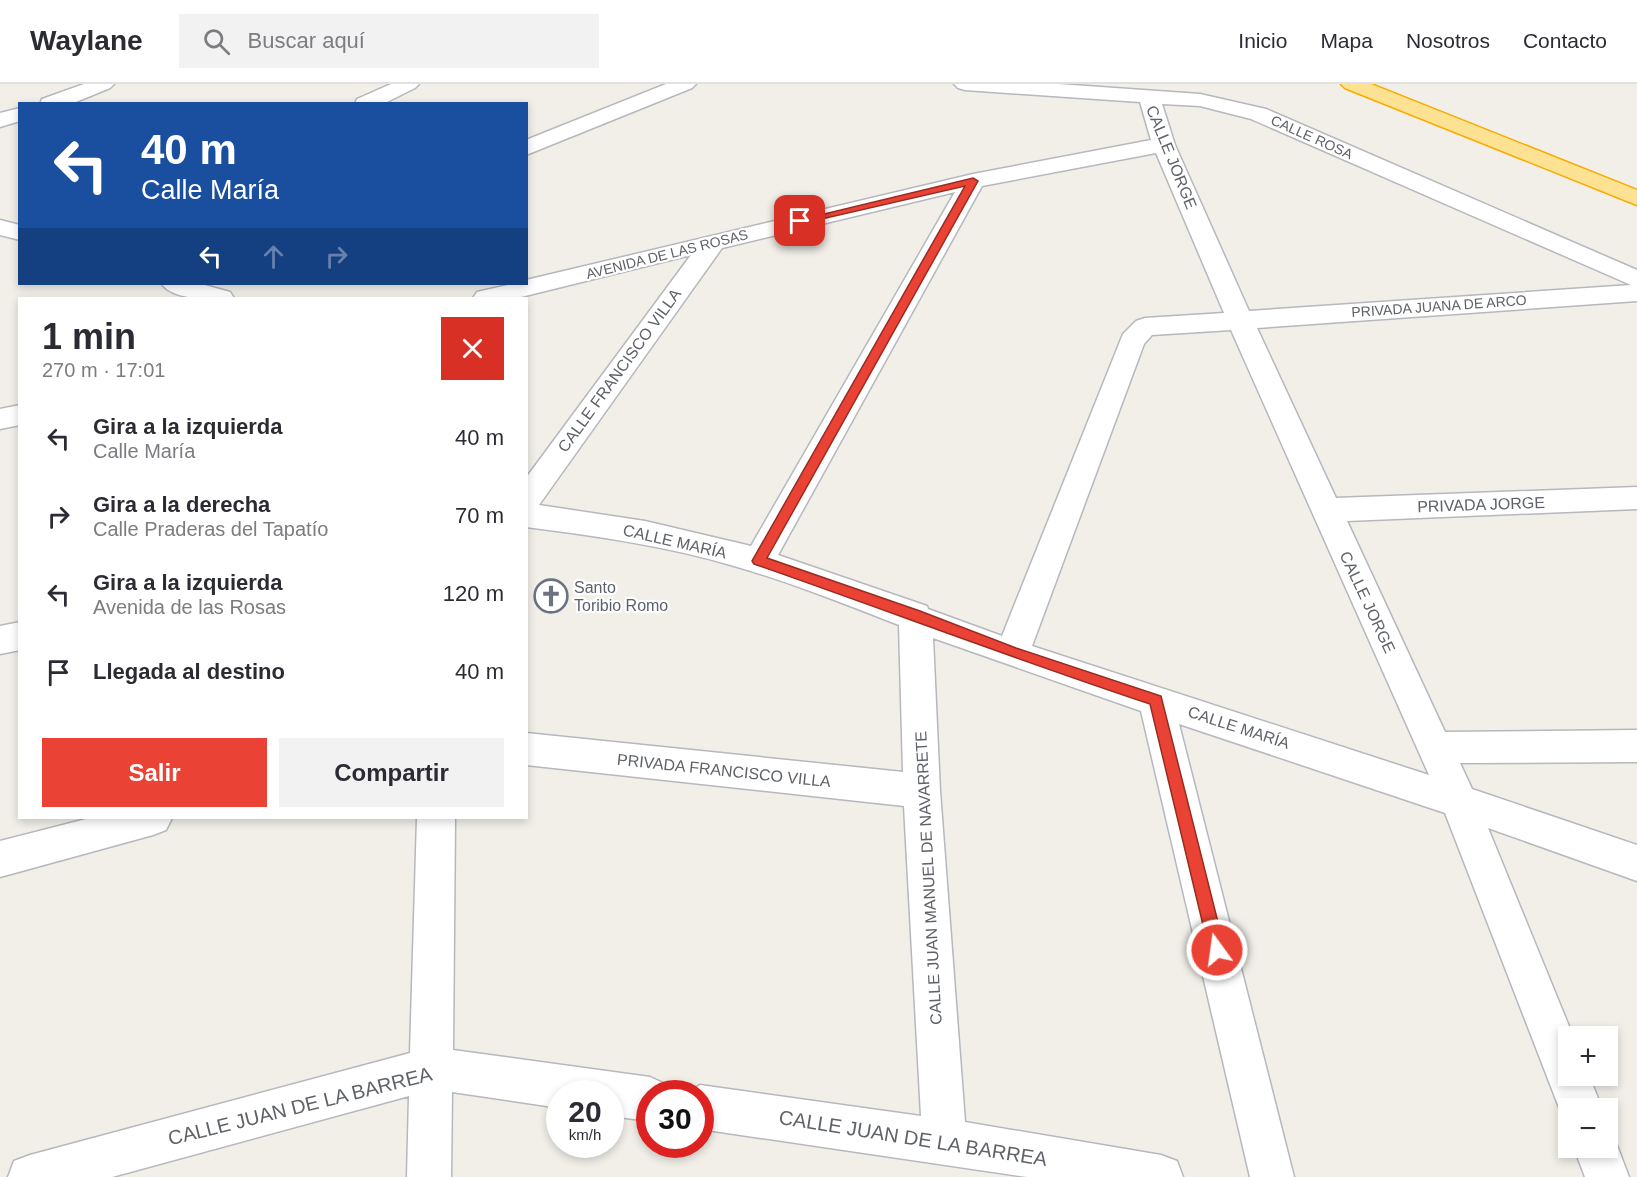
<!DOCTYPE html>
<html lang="es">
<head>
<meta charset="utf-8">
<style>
	:root { --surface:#fff; --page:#f2f2f3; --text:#2b2b33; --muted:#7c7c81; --line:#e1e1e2; --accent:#ea4335 }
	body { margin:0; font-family:Arial,sans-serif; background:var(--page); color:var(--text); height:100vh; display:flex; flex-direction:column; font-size:22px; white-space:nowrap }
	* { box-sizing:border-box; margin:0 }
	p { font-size:20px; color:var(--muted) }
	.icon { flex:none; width:33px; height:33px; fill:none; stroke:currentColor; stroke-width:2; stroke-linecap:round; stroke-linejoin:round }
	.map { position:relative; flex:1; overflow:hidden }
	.details { position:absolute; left:18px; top:213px; width:510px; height:522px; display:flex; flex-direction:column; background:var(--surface); border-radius:0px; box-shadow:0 3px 9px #0003 }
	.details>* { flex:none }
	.banner { position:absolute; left:18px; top:18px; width:510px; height:183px; border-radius:0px; box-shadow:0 3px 9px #0003; background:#1a4fa0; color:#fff; overflow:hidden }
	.fabs { position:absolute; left:1558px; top:942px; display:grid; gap:12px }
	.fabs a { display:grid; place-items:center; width:60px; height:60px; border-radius:0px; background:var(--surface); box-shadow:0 3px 9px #0003; font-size:30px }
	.speed { position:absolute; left:546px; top:996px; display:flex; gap:12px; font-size:30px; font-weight:700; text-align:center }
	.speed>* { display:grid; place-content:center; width:78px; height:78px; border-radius:50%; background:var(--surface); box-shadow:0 3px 9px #0003; line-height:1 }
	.speed small { font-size:15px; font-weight:400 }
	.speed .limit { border:9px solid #d22; background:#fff; color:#111 }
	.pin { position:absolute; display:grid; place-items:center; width:51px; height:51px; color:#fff; margin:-26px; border-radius:12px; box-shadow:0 3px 9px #0006 }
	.me { position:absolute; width:66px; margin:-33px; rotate:346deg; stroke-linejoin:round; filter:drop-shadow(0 0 4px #0008) }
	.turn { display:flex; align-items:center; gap:21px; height:126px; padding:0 24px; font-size:27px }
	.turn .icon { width:78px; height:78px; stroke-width:2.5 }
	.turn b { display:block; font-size:42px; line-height:51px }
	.lanes { display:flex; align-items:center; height:57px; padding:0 24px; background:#0003; justify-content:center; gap:30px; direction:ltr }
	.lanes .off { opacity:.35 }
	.round { display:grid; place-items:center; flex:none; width:63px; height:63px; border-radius:0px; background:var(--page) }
	.head { display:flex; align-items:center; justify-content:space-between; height:102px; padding:0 24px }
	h1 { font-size:36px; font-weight:700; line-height:45px }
	.action { display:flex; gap:12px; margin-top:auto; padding:12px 24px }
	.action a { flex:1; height:69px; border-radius:0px; background:var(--accent); color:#fff; font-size:24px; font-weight:700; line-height:69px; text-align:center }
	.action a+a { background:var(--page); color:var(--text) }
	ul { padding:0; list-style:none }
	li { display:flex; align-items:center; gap:18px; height:78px; padding:0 24px }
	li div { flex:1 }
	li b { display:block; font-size:22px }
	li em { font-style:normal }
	header { display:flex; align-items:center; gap:36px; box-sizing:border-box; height:84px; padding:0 30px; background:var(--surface); border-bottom:2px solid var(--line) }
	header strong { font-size:28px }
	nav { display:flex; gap:33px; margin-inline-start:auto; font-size:21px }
	.search { width:420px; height:54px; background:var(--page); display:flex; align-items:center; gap:15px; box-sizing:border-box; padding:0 21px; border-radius:0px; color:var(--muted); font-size:22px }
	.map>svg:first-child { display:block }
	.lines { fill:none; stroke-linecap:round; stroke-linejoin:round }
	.street-casing { stroke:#b5b8bc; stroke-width:3 }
	.highway-casing { stroke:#f9ab00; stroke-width:3 }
	.street { fill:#fff; fill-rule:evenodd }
	.highway { fill:#fde293; fill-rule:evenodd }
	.route { fill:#ea4335; stroke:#982c22; stroke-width:1.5 }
	.labels { text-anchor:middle; stroke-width:4.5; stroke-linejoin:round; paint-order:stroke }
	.far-street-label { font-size:14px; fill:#5f6368; stroke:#fff }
	.street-label { font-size:16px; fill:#5f6368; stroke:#fff }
	.worship-label { font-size:16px; fill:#5b616d; stroke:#fff; text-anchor:start }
	.near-street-label { font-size:20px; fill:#5f6368; stroke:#fff }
</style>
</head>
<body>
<header>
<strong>Waylane</strong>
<div class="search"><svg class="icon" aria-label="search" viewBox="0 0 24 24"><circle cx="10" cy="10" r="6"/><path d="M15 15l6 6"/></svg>Buscar aquí</div>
<nav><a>Inicio</a><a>Mapa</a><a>Nosotros</a><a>Contacto</a></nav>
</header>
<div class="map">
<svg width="1637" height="1093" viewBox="0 0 1637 1093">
	<rect width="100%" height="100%" fill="#f1efe8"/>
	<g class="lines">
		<defs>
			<path id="street" d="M84,0h30l-4,4 -39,16h-31l2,-5z
				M391,0h28l-4,4 -32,16h-28l2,-5z
				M666,0h30l-4,4 -166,67v-15z
				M954,0h104l142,10 66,15 371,161v31l-380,27 79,170 301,-11v22l-290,12 98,211 192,-2v32l-177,1 12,26 165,56v36l-149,-53 85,208h-4v40h20l13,32h-33v17l-4,-2 -120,-310 -266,-89 115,453h-44l-109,-466 -208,-73 7,153 25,331 196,33 16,6 6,16h-156l-327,-48v-35h-16l16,-9 221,31 -17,-310 -378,-41v-32l377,39 -4,-147c-54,-21 -109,-43 -165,-59 -67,-20 -138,-30 -208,-39v-49l165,-223 -174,43h-44l4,-6 35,-8h14v-4l447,-106 178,-34 -11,-38 -175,-12 -7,-2zM1162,20l38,2 51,13 380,166 -382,26 -74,-166zM1156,69l68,160 -79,5 -9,3 -13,13 -121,302 -74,-27 -1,-3 -149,-51 204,-369zM955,108l-204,354 -106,-25 -106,-16 183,-257zM1231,246l198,445 -397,-129 112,-302 8,-9z
				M20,24v13l-20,6v-14z
				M0,136l20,5v15l-20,-5z
				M162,200h39l29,8 4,6c-18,2 -61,3 -72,-14z
				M20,321v20l-20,4v-20z
				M20,538v28l-20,4v-28z
				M90,734h82l-6,12 -13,5 -153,42v-36z
				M417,734h38l-2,232 197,27 15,7 4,10h-19v27l-40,-5v-22h-50v14l-108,-16 -1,85h-44l2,-81 -297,81h-104l6,-16 16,-6 380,-102z
				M1608,1047l4,1 17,45h-44l-11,-29h34z"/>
			<path id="highway" d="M1341,0h30l266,106v15l-292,-117z"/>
		</defs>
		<use href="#street" class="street-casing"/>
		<use href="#highway" class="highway-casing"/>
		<use href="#street" class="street"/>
		<use href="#highway" class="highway"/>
	</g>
	<path class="route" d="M973,94l5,3 -211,377 153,53 96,37 145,48 64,254 -2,6 -6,2 -6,-2 -2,-6 -59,-246c-133,-44 -264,-94 -396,-140l-2,-3 213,-375 -165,38 -5,-3z"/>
	<defs>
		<symbol id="church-ring" viewBox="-11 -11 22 22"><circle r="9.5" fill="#fff" stroke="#6b7280" stroke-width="1.5"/><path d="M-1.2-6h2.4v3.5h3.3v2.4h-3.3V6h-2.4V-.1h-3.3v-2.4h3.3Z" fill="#6b7280"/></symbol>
	</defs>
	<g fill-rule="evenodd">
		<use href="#church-ring" x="532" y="493" width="38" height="38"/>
	</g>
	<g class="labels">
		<g class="far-street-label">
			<text transform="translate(1312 53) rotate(24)" y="5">CALLE ROSA</text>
			<text transform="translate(667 170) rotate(-14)" y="5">AVENIDA DE LAS ROSAS</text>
			<text transform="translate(1439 222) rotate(-4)" y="5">PRIVADA JUANA DE ARCO</text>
		</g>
		<g class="street-label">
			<text transform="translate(1172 73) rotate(68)" y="6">CALLE JORGE</text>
			<text transform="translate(619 286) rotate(-54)" y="6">CALLE FRANCISCO VILLA</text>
			<text transform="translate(1481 420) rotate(-2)" y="6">PRIVADA JORGE</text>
			<text transform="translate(675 457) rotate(13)" y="6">CALLE MARÍA</text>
			<text transform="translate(1368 518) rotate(65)" y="6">CALLE JORGE</text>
			<text transform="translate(1239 643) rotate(18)" y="6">CALLE MARÍA</text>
			<text transform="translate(724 686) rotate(6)" y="6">PRIVADA FRANCISCO VILLA</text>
			<text transform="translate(928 794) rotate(-93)" y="6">CALLE JUAN MANUEL DE NAVARRETE</text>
		</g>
		<g class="worship-label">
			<text x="574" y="509">Santo<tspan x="574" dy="18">Toribio Romo</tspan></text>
		</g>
		<g class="near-street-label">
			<text transform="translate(300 1022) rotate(-14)" y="7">CALLE JUAN DE LA BARREA</text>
			<text transform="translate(913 1054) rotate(9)" y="7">CALLE JUAN DE LA BARREA</text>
		</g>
	</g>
</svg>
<div class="fabs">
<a>+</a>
<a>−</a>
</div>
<div class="speed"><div>20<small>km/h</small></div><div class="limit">30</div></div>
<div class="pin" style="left:800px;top:137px;background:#d93025"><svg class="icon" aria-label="arrive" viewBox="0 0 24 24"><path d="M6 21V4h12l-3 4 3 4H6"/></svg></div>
<svg class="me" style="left:1217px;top:866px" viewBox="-20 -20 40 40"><circle r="17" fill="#ea4335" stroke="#fff" stroke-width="3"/><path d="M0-11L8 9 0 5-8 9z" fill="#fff"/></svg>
<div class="banner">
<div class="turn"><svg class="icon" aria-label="left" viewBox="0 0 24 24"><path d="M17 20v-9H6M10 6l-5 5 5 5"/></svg><div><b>40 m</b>Calle María</div></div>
<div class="lanes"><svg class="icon" aria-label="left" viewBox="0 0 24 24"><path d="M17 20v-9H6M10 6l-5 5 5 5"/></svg><svg class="icon off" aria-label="ahead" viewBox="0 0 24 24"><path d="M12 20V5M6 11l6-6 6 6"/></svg><svg class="icon off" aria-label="right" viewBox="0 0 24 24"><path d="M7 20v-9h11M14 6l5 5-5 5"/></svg></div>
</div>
<section class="details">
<div class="head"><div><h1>1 min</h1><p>270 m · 17:01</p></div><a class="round" style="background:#d93025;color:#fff"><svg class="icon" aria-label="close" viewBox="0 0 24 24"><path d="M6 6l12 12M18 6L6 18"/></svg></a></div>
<ul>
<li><svg class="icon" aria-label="left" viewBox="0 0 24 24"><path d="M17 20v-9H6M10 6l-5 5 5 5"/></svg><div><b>Gira a la izquierda</b><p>Calle María</p></div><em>40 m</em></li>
<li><svg class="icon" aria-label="right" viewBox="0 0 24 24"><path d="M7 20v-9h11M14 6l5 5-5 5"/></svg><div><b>Gira a la derecha</b><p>Calle Praderas del Tapatío</p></div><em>70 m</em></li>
<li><svg class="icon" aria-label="left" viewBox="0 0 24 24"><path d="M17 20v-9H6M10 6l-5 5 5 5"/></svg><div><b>Gira a la izquierda</b><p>Avenida de las Rosas</p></div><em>120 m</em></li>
<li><svg class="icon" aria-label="arrive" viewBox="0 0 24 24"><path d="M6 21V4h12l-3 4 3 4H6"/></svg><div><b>Llegada al destino</b></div><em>40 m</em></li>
</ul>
<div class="action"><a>Salir</a><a>Compartir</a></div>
</section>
</div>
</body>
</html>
